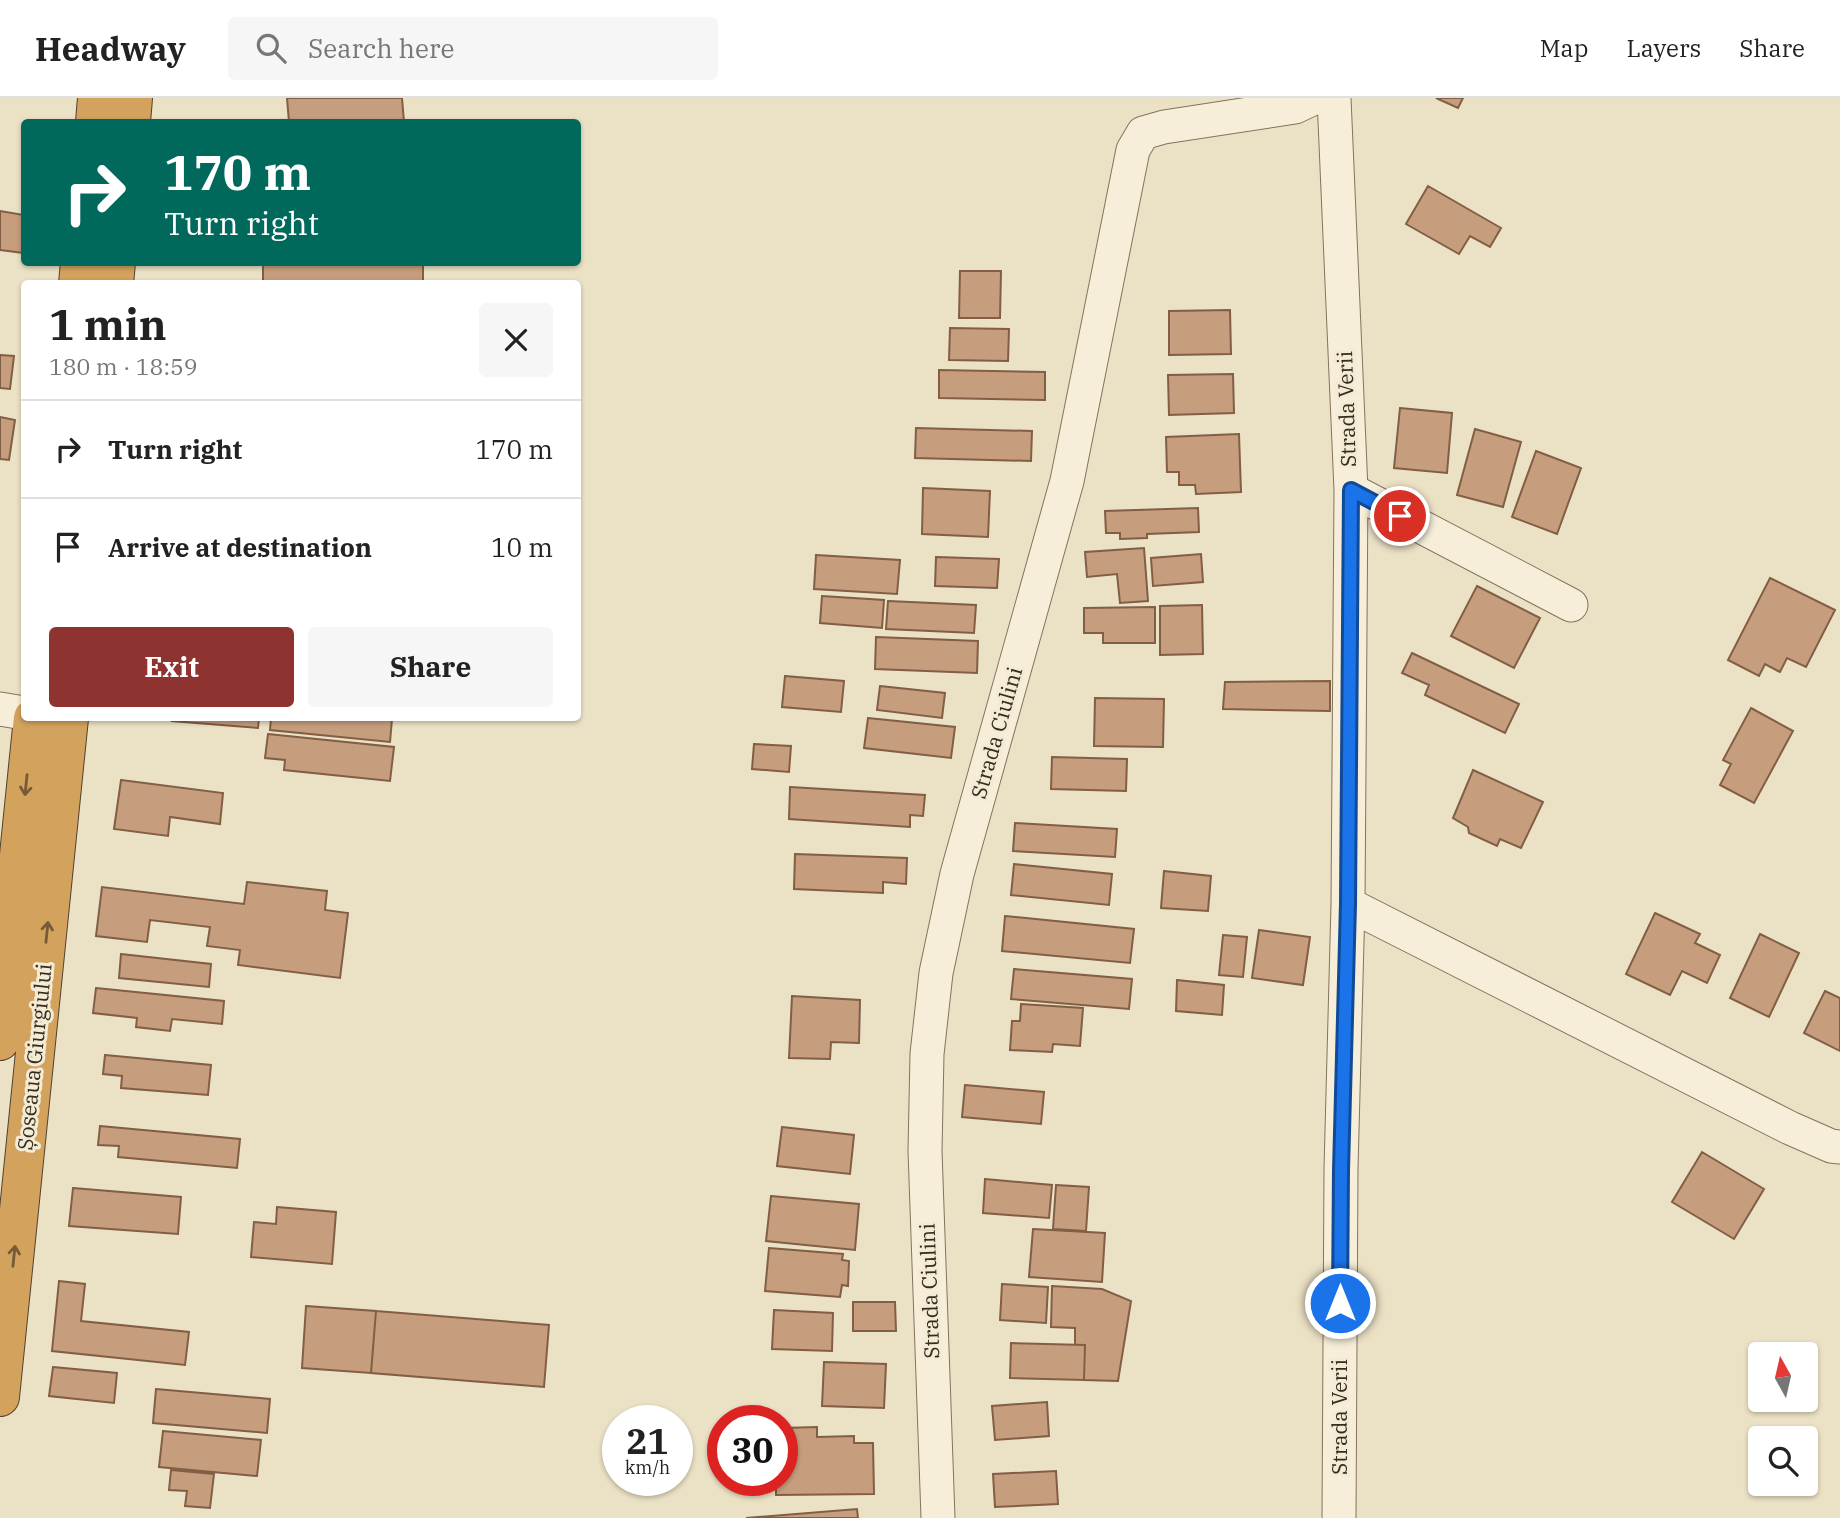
<!DOCTYPE html>
<html lang="en">
<head>
<meta charset="utf-8">
<style>
	:root { --surface:#fff; --page:#f6f6f6; --text:#222; --muted:#767676; --line:#e0e0e0; --accent:#8f3331 }
	body { margin:0; font-family:"IBM Plex Serif",serif; background:var(--page); color:var(--text); height:100vh; display:flex; flex-direction:column; font-size:26px; white-space:nowrap }
	* { box-sizing:border-box; margin:0 }
	p { font-size:23px; color:var(--muted) }
	.icon { flex:none; width:38px; height:38px; fill:none; stroke:currentColor; stroke-width:2; stroke-linecap:round; stroke-linejoin:round }
	.map { position:relative; flex:1; overflow:hidden }
	.details { position:absolute; left:21px; top:182px; width:560px; height:441px; display:flex; flex-direction:column; background:var(--surface); border-radius:7px; box-shadow:0 2px 5px #0004 }
	.details>* { flex:none }
	.banner { position:absolute; left:21px; top:21px; width:560px; height:147px; border-radius:7px; box-shadow:0 2px 5px #0004; background:#00695c; color:#fff; overflow:hidden }
	.needle { width:46px; rotate:352deg }
	.controls { position:absolute; left:1748px; top:1244px; display:grid; gap:14px }
	.controls a { display:grid; place-items:center; width:70px; height:70px; border-radius:7px; background:var(--surface); box-shadow:0 2px 5px #0004; font-size:35px }
	.speed { position:absolute; left:602px; top:1307px; display:flex; gap:14px; font-size:35px; font-weight:700; text-align:center }
	.speed>* { display:grid; place-content:center; width:91px; height:91px; border-radius:50%; background:var(--surface); box-shadow:0 2px 5px #0004; line-height:1 }
	.speed small { font-size:18px; font-weight:400 }
	.speed .limit { border:10px solid #d22; background:#fff; color:#111 }
	.pin { position:absolute; display:grid; place-items:center; width:60px; height:60px; color:#fff; margin:-30px; border:4px solid #fff; border-radius:50%; box-shadow:0 2px 7px #0007 }
	.me { position:absolute; width:77px; margin:-38px; rotate:0deg; stroke-linejoin:round; filter:drop-shadow(0 0 5px #0008) }
	.turn { display:flex; align-items:center; gap:24px; height:147px; padding:0 28px; font-size:32px }
	.turn .icon { width:91px; height:91px; stroke-width:2.5 }
	.turn b { display:block; font-size:49px; line-height:60px }
	.round { display:grid; place-items:center; flex:none; width:74px; height:74px; border-radius:7px; background:var(--page) }
	.headline { display:flex; align-items:center; justify-content:space-between; height:119px; padding:0 28px }
	h1 { font-size:42px; font-weight:700; line-height:52px }
	.primary-button { display:flex; gap:14px; margin-top:auto; padding:14px 28px }
	.primary-button a { flex:1; height:80px; border-radius:7px; background:var(--accent); color:#fff; font-size:28px; font-weight:700; line-height:80px; text-align:center }
	.primary-button a+a { background:var(--page); color:var(--text) }
	ul { padding:0; list-style:none }
	li { display:flex; align-items:center; gap:21px; height:98px; padding:0 28px; border-top:2px solid var(--line) }
	li div { flex:1 }
	li b { display:block; font-size:26px }
	li em { font-style:normal }
	header { display:flex; align-items:center; gap:42px; box-sizing:border-box; height:98px; padding:0 35px; background:var(--surface); border-bottom:2px solid var(--line) }
	header strong { font-size:33px }
	nav { display:flex; gap:38px; margin-inline-start:auto; font-size:24px }
	.search { width:490px; height:63px; background:var(--page); display:flex; align-items:center; gap:18px; box-sizing:border-box; padding:0 24px; border-radius:7px; color:var(--muted); font-size:26px }
	.map>svg:first-child { display:block }
	.building { fill:#c69e7e; stroke:#825e44; stroke-width:2 }
	.lines { fill:none; stroke-linecap:round; stroke-linejoin:round }
	.minor-casing { stroke:#84735d; stroke-width:35 }
	.highway-casing { stroke:#524130; stroke-width:40 }
	.minor { stroke:#f6eed8; stroke-width:33 }
	.highway { stroke:#d3a25c; stroke-width:38 }
	.oneway { stroke:#755b37 }
	.route-casing { stroke:#114b97; stroke-width:18 }
	.route { stroke:#1a73e8; stroke-width:12 }
	.labels { text-anchor:middle; stroke-width:6; stroke-linejoin:round; paint-order:stroke }
	.street-label { font-size:21px; fill:#362b1f; stroke:#f3ebd4 }
</style>
</head>
<body>
<header>
<strong>Headway</strong>
<div class="search"><svg class="icon" aria-label="search" viewBox="0 0 24 24"><circle cx="10" cy="10" r="6"/><path d="M15 15l6 6"/></svg>Search here</div>
<nav><a>Map</a><a>Layers</a><a>Share</a></nav>
</header>
<div class="map">
<svg width="1840" height="1420" viewBox="0 0 1840 1420">
	<rect width="100%" height="100%" fill="#ebe1c5"/>
	<path class="building" d="M287,0h115l2,24h-115z
		M1436,0h27l-5,10z
		M1428,88l73,42 -11,19 -20,-11 -11,18 -53,-30z
		M0,113l24,4v38l-24,-3z
		M263,164h160v22l-160,-1z
		M960,173h41l-1,47h-41z
		M1230,212l1,44 -62,1v-44z
		M950,230l59,1 -1,32 -59,-1z
		M0,257l14,1 -4,33 -10,-1z
		M939,272l106,2v28l-106,-2z
		M1233,276l1,39 -65,2 -1,-40z
		M1400,310l52,5 -5,60 -53,-5z
		M0,319l15,3 -6,40 -9,-1z
		M916,330l116,3 -1,30 -116,-3z
		M1475,331l46,13 -18,65 -46,-12z
		M1239,336l2,58 -45,2 -1,-9h-16v-13h-12l-1,-35z
		M1536,353l45,17 -24,66 -45,-17z
		M923,390l67,3 -2,46 -66,-3z
		M1198,410l1,24 -52,2v4l-27,1v-6h-14l-1,-22z
		M1144,450l4,53 -28,2 -3,-29 -30,3 -2,-25z
		M1201,456l2,28 -50,4 -2,-28z
		M816,457l84,5 -3,34 -83,-5z
		M936,459l63,2 -2,29 -62,-2z
		M1770,480l65,32 -29,57 -19,-9 -7,14 -15,-8 -6,12 -31,-16z
		M1477,488l63,32 -26,50 -63,-32z
		M822,498l62,4 -2,28 -62,-5z
		M888,503l88,4 -2,28 -88,-4z
		M1202,507l1,49 -43,1v-49z
		M1155,509v36h-52v-10h-19v-25z
		M876,539l102,4 -1,32 -102,-4z
		M1412,555l107,51 -14,29 -80,-38 4,-10 -27,-12z
		M785,578l59,5 -3,31 -59,-5z
		M1330,583v30l-107,-2 2,-27z
		M880,588l65,7 -3,25 -65,-8z
		M1095,600l69,1 -1,48 -69,-1z
		M1751,610l42,23 -39,72 -34,-18 11,-21 -8,-4z
		M173,620h86l-1,10 -86,-7z
		M271,620l121,1 -2,23 -120,-12z
		M868,620l87,9 -4,31 -87,-10z
		M268,636l126,13 -4,34 -106,-11 1,-10 -20,-2z
		M754,646l37,2 -2,26 -37,-3z
		M1052,659l75,2 -1,32 -75,-2z
		M1473,672l70,32 -22,46 -21,-9 -3,7 -28,-13 -1,-6 -15,-9z
		M121,682l102,13 -3,31 -50,-7 -2,19 -54,-7z
		M790,689l135,8 -2,21 -13,-1v12l-121,-8z
		M1015,725l102,6 -2,28 -102,-6z
		M795,756l112,4 -1,26 -23,-2v11l-89,-4z
		M1014,766l98,10 -3,31 -98,-10z
		M1164,773l47,5 -3,35 -47,-3z
		M247,784l80,9 -2,19 23,3 -8,65 -102,-13 2,-15 -33,-4 3,-19 -60,-7 -3,22 -51,-6 6,-49 142,17z
		M1655,815l45,21 -5,9 25,12 -13,28 -25,-12 -12,24 -44,-21z
		M1005,818l129,13 -4,34 -128,-12z
		M1259,832l51,7 -7,48 -51,-7z
		M1760,836l39,19 -30,64 -39,-19z
		M1223,837l24,2 -4,40 -24,-2z
		M121,856l90,10 -2,23 -90,-9z
		M1014,871l118,10 -3,30 -118,-10z
		M1177,882l47,5 -2,30 -46,-4z
		M96,890l128,13 -2,23 -50,-5 -2,12 -34,-4 1,-9 -44,-5z
		M1825,893l15,7v53l-36,-18z
		M792,898l68,4 -1,43 -28,-1 -1,17 -41,-1z
		M1021,906l62,4 -3,38 -27,-2 -1,8 -42,-2 2,-29h8z
		M105,957l106,10 -3,30 -87,-7 1,-12 -19,-2z
		M965,987l79,7 -3,32 -79,-7z
		M100,1028l140,13 -3,29 -119,-11 1,-11 -21,-1z
		M782,1029l72,8 -4,39 -73,-8z
		M1702,1054l62,37 -30,50 -62,-37z
		M985,1081l67,6 -3,33 -66,-5z
		M1056,1087l33,2 -3,44 -33,-2z
		M73,1090l108,9 -3,37 -109,-8z
		M771,1098l88,8 -4,46 -89,-9z
		M277,1109l59,5 -4,52 -81,-7 3,-35 22,2z
		M1033,1131l72,4 -3,49 -73,-5z
		M769,1150l74,6 -1,6 7,1 -1,25 -6,-1 -2,12 -75,-6z
		M59,1183l26,3 -4,37 108,11 -4,33 -133,-14z
		M1002,1186l46,3 -2,36 -46,-3z
		M1052,1188l50,3 29,12 -13,80 -34,-1 1,-35h-10v-17l-24,-1z
		M853,1204h42l1,29h-43z
		M306,1208l70,5 -5,62 -69,-5z
		M774,1212l59,3 -1,38 -60,-2z
		M376,1213l173,14 -5,62 -173,-14z
		M1011,1245l74,2 -1,35 -74,-2z
		M824,1264l62,2 -2,44 -62,-2z
		M53,1269l64,6 -3,30 -65,-7z
		M156,1291l114,10 -3,34 -114,-10z
		M1047,1304l2,34 -54,4 -3,-34z
		M817,1329v10l37,-1v7h19l1,51 -98,1v-15h6v-52z
		M163,1333l98,9 -4,36 -98,-9z
		M171,1372l43,4 -4,34 -25,-2 2,-15 -18,-1z
		M1056,1373l2,33 -63,3 -2,-33z
		M857,1411l1,9h-112z"/>
	<g class="lines">
		<defs>
			<path id="minor" d="M1334,0l17,392 -3,414 -7,265 -2,349
				M1351,392l220,115
				M0,611l24,4
				M1348,806l442,224 41,18 9,1
				M938,1420l-13,-367 2,-97 9,-81 21,-99 110,-393 66,-331 10,-17 21,-6 131,-20 19,-9"/>
			<path id="highway" d="M95,24l2,-24
				M131,24l2,-24
				M78,186l2,-22
				M114,186l2,-22
				M0,943l33,-323
				M0,1299l69,-679"/>
		</defs>
		<use href="#minor" class="minor-casing"/>
		<use href="#highway" class="highway-casing"/>
		<use href="#minor" class="minor"/>
		<use href="#highway" class="highway"/>
	</g>
	<defs><path id="oneway-shaft" d="M-6 0H5M1.5-3L5.5 0L1.5 3" fill="none" stroke-width="1.6" stroke-linecap="round" stroke-linejoin="round" transform="scale(1.75)"/></defs>
	<g class="oneway">
		<use href="#oneway-shaft" transform="translate(26 687) rotate(96)"/>
		<use href="#oneway-shaft" transform="translate(47 834) rotate(-84)"/>
		<use href="#oneway-shaft" transform="translate(14 1158) rotate(-84)"/>
	</g>
	<g class="lines">
		<defs>
			<path id="route" d="M1340,1205l1,-133 7,-266 3,-414 49,26"/>
		</defs>
		<use href="#route" class="route-casing"/>
		<use href="#route" class="route"/>
	</g>
	<g class="labels">
		<g class="street-label">
			<text transform="translate(1347 311) rotate(-92)" y="7">Strada Verii</text>
			<text transform="translate(997 635) rotate(-74)" y="7">Strada Ciulini</text>
			<text transform="translate(35 959) rotate(-84)" y="7">Șoseaua Giurgiului</text>
			<text transform="translate(930 1193) rotate(-92)" y="7">Strada Ciulini</text>
			<text transform="translate(1340 1319) rotate(-90)" y="7">Strada Verii</text>
		</g>
	</g>
</svg>
<div class="controls">
<a><svg class="needle" viewBox="-14 -14 28 28"><path d="M0-13l5 13h-10z" fill="#e53935"/><path d="M0 13l5-13h-10z" fill="#767676"/></svg></a>
<a><svg class="icon" aria-label="search" viewBox="0 0 24 24"><circle cx="10" cy="10" r="6"/><path d="M15 15l6 6"/></svg></a>
</div>
<div class="speed"><div>21<small>km/h</small></div><div class="limit">30</div></div>
<div class="pin" style="left:1400px;top:418px;background:#d93025"><svg class="icon" aria-label="arrive" viewBox="0 0 24 24"><path d="M6 21V4h12l-3 4 3 4H6"/></svg></div>
<svg class="me" style="left:1340px;top:1205px" viewBox="-20 -20 40 40"><circle r="17" fill="#1a73e8" stroke="#fff" stroke-width="3"/><path d="M0-11L8 9 0 5-8 9z" fill="#fff"/></svg>
<div class="banner">
<div class="turn"><svg class="icon" aria-label="right" viewBox="0 0 24 24"><path d="M7 20v-9h11M14 6l5 5-5 5"/></svg><div><b>170 m</b>Turn right</div></div>
</div>
<section class="details">
<div class="headline"><div><h1>1 min</h1><p>180 m · 18:59</p></div><a class="round"><svg class="icon" aria-label="close" viewBox="0 0 24 24"><path d="M6 6l12 12M18 6L6 18"/></svg></a></div>
<ul>
<li><svg class="icon" aria-label="right" viewBox="0 0 24 24"><path d="M7 20v-9h11M14 6l5 5-5 5"/></svg><div><b>Turn right</b></div><em>170 m</em></li>
<li><svg class="icon" aria-label="arrive" viewBox="0 0 24 24"><path d="M6 21V4h12l-3 4 3 4H6"/></svg><div><b>Arrive at destination</b></div><em>10 m</em></li>
</ul>
<div class="primary-button"><a>Exit</a><a>Share</a></div>
</section>
</div>
</body>
</html>
